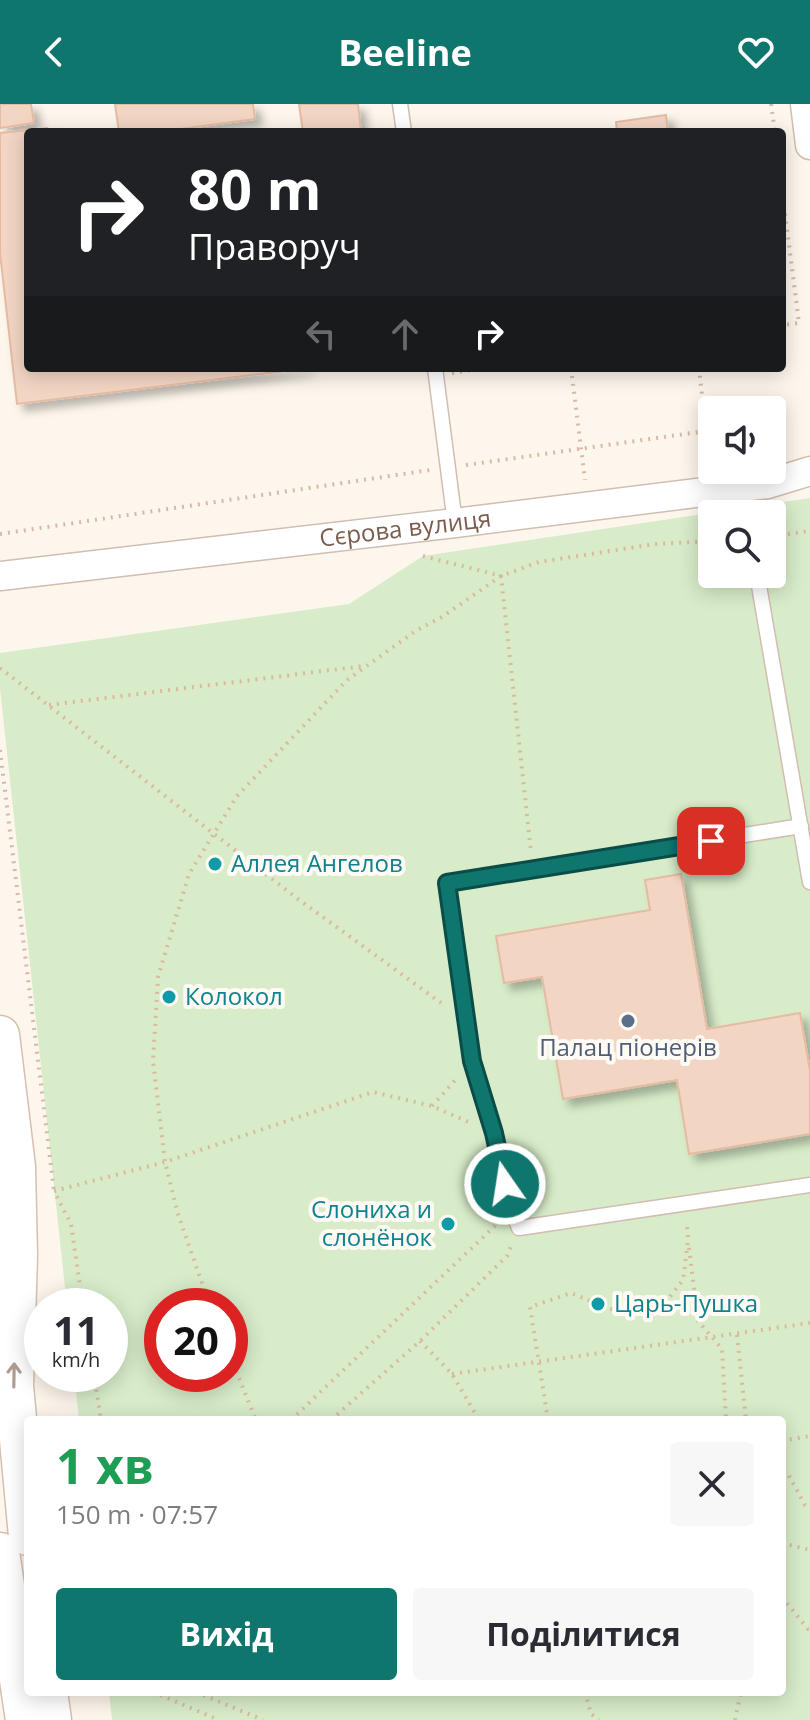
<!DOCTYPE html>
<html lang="uk">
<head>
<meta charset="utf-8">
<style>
	:root { --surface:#fff; --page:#f7f7f7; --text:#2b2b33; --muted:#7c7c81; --accent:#0f766e }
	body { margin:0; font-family:"Open Sans",sans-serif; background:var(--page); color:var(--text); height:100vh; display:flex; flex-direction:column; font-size:30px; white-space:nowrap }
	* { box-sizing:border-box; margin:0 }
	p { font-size:26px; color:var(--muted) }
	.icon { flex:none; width:44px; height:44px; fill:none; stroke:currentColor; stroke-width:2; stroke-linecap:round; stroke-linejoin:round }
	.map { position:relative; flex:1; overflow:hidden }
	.panel { position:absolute; left:24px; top:1312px; width:762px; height:280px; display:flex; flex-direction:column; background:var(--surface); border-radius:8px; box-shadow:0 4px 20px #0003 }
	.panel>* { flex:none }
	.top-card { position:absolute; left:24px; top:24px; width:762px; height:244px; border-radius:8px; box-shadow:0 4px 20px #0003; background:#202124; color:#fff; overflow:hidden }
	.controls { position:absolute; left:698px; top:292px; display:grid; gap:16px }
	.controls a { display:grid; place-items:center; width:88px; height:88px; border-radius:8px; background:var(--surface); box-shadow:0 4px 20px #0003; font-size:40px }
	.speed { position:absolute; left:24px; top:1184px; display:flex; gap:16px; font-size:40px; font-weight:700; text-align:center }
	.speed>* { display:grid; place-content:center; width:104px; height:104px; border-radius:50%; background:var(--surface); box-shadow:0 4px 20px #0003; line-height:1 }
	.speed small { font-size:20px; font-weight:400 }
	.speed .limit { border:12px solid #d22; background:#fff; color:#111 }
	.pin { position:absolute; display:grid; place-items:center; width:68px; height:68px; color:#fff; margin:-34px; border-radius:16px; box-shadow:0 4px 12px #0006 }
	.me { position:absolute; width:88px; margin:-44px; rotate:347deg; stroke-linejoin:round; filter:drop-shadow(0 0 6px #0008) }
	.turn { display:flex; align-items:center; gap:28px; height:168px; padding:0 32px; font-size:36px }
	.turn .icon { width:104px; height:104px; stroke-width:2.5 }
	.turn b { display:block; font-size:56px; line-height:68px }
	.lanes { display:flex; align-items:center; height:76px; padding:0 32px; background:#0003; justify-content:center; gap:40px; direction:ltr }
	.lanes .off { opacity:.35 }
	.round { display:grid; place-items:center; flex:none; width:84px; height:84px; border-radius:8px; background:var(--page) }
	.summary { display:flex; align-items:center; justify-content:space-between; height:136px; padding:0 32px }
	h1 { font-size:48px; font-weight:700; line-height:60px; color:#1e9e55 }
	.primary-button { display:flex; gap:16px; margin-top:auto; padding:16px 32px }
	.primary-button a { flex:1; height:92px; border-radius:8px; background:var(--accent); color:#fff; font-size:32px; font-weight:700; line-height:92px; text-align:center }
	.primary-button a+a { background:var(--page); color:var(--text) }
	header { display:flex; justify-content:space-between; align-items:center; height:104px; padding:0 32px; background:var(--accent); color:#fff; font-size:36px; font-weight:700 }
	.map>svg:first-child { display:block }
	.green { fill:#d8ecc9; fill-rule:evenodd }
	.building { fill:#f3d5c3; stroke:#e6bba3; stroke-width:2; filter:url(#shadow) }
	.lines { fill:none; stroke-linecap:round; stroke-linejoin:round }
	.lane-casing { stroke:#d1beb0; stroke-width:17 }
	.street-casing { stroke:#d1beb0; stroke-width:31 }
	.secondary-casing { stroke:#d6c0b0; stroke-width:41 }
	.path { stroke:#d9b8a5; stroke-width:4; stroke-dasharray:2 6; stroke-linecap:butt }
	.lane { stroke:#fff; stroke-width:14 }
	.street { stroke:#fff; stroke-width:28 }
	.secondary { stroke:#fff; stroke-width:38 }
	.oneway { stroke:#af9d94 }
	.route-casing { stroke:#0a4d48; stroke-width:20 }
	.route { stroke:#0f766e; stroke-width:14 }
	.culture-dot { fill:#0f9aa8; stroke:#fffaf3; stroke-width:3 }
	.service-dot { fill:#5c6f8a; stroke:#fffaf3; stroke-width:3 }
	.labels { text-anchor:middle; stroke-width:8; stroke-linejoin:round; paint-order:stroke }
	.street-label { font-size:24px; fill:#7a5c4d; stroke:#fffaf3 }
	.culture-label { font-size:24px; fill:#0d838f; stroke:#fffaf3; text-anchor:start }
	.service-label { font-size:24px; fill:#4e5e75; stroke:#fffaf3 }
</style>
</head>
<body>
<header><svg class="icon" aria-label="back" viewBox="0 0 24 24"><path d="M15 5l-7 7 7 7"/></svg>Beeline<svg class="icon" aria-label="heart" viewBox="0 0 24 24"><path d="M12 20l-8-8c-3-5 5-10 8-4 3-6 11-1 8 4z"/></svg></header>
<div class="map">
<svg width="810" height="1616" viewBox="0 0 810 1616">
	<defs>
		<filter id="shadow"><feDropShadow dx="7" dy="7" stdDeviation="4" flood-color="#0004"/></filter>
	</defs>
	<rect width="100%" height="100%" fill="#fdf6ec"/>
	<path class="green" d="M810,394v1222h-698l-3,-28h673v-272h-703l-5,-46h36v-68h-43l-67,-618v-35l349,-49 74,-48zM712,410h60v60h-60zM162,1202h68v68h-68z"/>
	<path class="building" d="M0,0h31l3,19 -34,5z
		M115,0h138l2,15 -97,13h-39z
		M299,0h59l3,28h-58z
		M666,11l2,17h-51l-1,-10z
		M47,24l1,4h-20v236h281l-292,36 -17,-151v-120z
		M681,770l26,155 93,-16 10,58v63l-121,20 -12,-74 -114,19 -21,-122 -38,6 -8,-47 154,-26 -5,-30z"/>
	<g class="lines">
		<defs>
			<path id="lane" d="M400,0l4,28
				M435,264l20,155
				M740,383l6,27
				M757,470l53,308
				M801,722l-354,57 25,178 22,72 17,74 8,21 291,-43"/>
			<g id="street">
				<path d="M805,0l5,41"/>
				<path id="s1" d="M0,472l455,-53 313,-39 42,-13"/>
			</g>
			<path id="secondary" d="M0,931l16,132 2,89 -4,130 14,150
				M0,1448l25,168
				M48,1588l4,28"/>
		</defs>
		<use href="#lane" class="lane-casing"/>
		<use href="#street" class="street-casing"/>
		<use href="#secondary" class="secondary-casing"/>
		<path class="path" d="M771,0l4,28
			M782,86l17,133 -17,2
			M571,264l14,112
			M452,269l33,-5
			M706,326l4,35
			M466,361l240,-34 -7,-63
			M0,430l430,-64
			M772,432l38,-5
			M423,452l78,20 30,276
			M0,564l298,231 146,106
			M49,601l315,-39
			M0,646l54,441
			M432,1002l25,-28
			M689,1144l9,73 24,28 4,71
			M83,1202l-12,-82 -17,-33 111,-29 208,-70 59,14 39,17
			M210,1202l-32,-92 -13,-52 -12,-101 5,-84 31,-103 48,-78 110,-116 70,-50 25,-13 59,-41 38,-14 116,-18 57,-3
			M737,1231l9,85
			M420,1237l32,33 27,46
			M230,1252l26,64
			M94,1270l7,46
			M452,1270l358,-51
			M291,1316l207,-197
			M331,1316l89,-79 87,-85 5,-12
			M548,1316l-18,-113 41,-14 45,18 50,-9 17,-22 5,-39 -1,-18
			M782,1337l28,-5
			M782,1370h6l17,31 5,4
			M782,1439l28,7
			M782,1493l26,32h2
			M153,1588l66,28
			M196,1588l67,28
			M523,1588l3,2 4,-2
			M585,1588l6,22 8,6
			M735,1616l6,-28"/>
		<use href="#lane" class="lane"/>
		<use href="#street" class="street"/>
		<use href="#secondary" class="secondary"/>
	</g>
	<defs><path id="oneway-shaft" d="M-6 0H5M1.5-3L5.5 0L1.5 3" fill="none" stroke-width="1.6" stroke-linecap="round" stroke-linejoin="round" transform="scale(2)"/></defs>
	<use class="oneway" href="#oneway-shaft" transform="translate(14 1271) rotate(-89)"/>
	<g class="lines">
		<defs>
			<path id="route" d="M505,1080l-11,-51 -22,-72 -25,-178 264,-42"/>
		</defs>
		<use href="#route" class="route-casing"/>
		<use href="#route" class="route"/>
	</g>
	<g class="culture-dot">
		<circle cx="215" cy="760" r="8"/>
		<circle cx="169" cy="893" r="8"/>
		<circle cx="448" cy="1120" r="8"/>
		<circle cx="598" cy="1200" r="8"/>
	</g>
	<circle class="service-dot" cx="628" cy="917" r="8"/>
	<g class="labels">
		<g class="street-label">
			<text dy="8" stroke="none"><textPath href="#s1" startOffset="408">Сєрова вулиця</textPath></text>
		</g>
		<g class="culture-label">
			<text x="231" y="768">Аллея Ангелов</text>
			<text x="185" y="901">Колокол</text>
			<text x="432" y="1114" text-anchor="end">Слониха и<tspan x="432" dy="28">слонёнок</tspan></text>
			<text x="614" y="1208">Царь-Пушка</text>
		</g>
		<g class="service-label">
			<text x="628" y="952">Палац піонерів</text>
		</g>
	</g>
</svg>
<div class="controls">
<a><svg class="icon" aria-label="sound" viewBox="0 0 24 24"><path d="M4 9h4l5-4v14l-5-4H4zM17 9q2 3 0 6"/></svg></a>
<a><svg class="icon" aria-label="search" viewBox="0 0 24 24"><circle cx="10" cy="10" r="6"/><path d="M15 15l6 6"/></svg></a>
</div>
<div class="speed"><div>11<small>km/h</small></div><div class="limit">20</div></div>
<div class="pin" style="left:711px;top:737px;background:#d93025"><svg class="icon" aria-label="arrive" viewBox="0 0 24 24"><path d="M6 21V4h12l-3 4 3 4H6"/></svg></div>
<svg class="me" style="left:505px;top:1080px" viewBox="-20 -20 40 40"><circle r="17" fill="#0f766e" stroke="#fff" stroke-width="3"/><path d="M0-11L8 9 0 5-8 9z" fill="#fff"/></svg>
<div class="top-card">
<div class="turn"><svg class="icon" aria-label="right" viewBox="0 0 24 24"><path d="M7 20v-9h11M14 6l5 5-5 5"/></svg><div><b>80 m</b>Праворуч</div></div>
<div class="lanes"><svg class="icon off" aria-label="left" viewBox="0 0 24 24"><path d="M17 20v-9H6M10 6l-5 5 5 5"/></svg><svg class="icon off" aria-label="ahead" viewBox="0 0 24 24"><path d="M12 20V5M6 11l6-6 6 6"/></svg><svg class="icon" aria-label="right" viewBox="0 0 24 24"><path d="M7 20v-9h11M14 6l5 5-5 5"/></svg></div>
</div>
<section class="panel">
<div class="summary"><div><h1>1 хв</h1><p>150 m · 07:57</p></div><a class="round"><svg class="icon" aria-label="close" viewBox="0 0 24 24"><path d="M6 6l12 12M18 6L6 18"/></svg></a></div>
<div class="primary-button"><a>Вихід</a><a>Поділитися</a></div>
</section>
</div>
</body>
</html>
